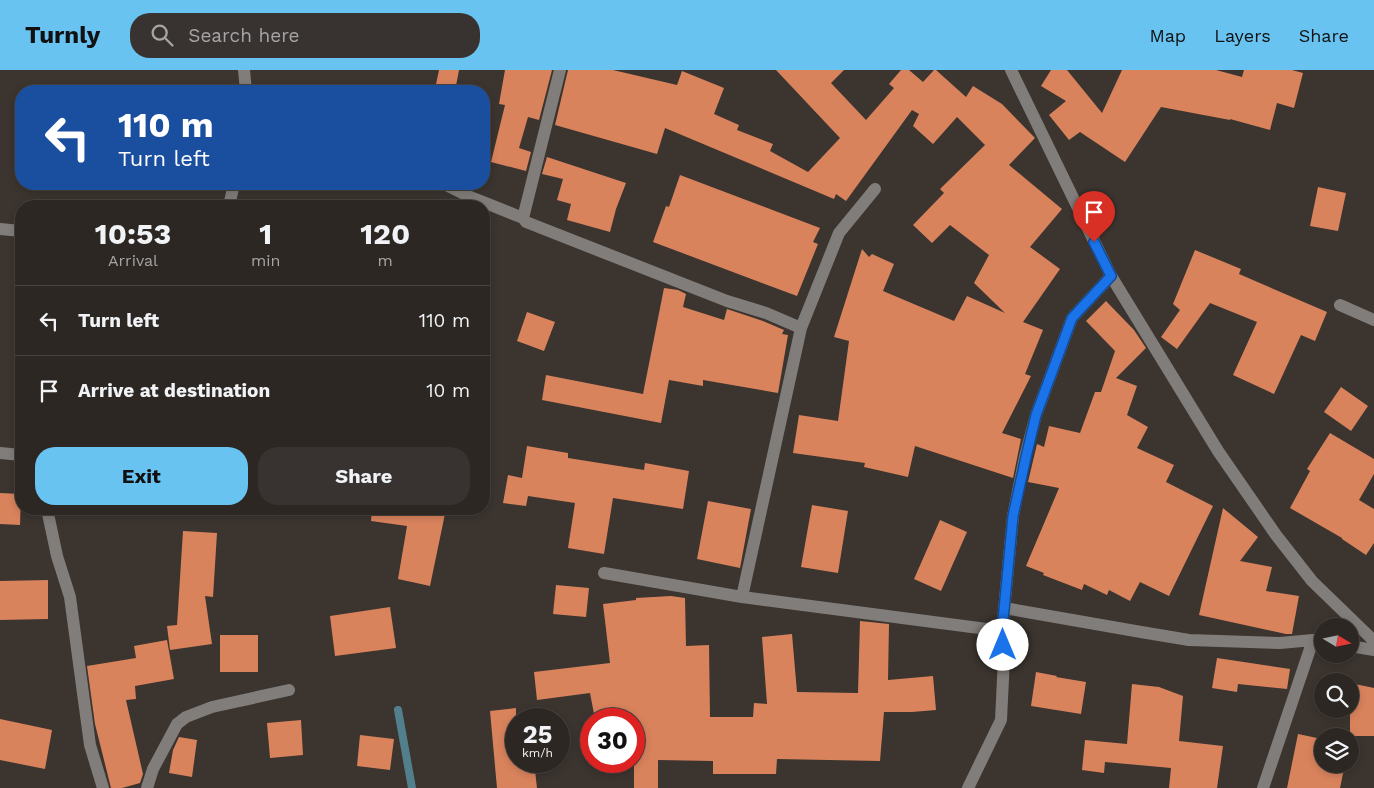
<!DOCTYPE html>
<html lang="en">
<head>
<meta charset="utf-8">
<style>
	:root { --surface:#2c2723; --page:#383330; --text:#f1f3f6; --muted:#a6a5a6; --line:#484441; --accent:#69c3f1 }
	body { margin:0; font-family:"Work Sans",sans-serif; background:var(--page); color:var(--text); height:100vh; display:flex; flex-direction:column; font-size:19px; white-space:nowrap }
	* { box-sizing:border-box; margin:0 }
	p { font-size:16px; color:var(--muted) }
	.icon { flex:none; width:28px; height:28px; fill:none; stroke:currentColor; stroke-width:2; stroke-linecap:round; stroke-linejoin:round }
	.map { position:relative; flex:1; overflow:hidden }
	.side { position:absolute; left:15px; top:130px; width:475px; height:315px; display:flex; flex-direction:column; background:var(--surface); border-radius:20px; box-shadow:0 2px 8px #0003,0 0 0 1px var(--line) }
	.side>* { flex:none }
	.guide { position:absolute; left:15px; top:15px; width:475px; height:105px; border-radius:20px; box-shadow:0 2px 8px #0003,0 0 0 1px var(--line); background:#1a4fa0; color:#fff; overflow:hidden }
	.needle { width:32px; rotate:100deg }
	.fabs { position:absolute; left:1314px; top:548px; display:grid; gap:10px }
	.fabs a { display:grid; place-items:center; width:45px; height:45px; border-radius:50%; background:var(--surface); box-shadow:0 2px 8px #0003,0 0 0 1px var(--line); font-size:25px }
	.speed { position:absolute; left:505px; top:638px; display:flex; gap:10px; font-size:25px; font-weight:700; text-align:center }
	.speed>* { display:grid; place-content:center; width:65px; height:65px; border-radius:50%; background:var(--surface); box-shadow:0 2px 8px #0003,0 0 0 1px var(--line); line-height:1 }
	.speed small { font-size:12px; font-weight:400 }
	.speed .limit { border:8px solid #d22; background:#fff; color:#111 }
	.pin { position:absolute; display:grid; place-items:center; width:42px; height:42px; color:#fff; margin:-51px -21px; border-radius:50% 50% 50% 0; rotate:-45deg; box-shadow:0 0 5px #0007 }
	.pin .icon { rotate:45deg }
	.me { position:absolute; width:55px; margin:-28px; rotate:0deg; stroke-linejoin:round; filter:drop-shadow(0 0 4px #0008) }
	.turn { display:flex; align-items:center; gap:18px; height:105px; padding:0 20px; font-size:22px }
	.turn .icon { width:65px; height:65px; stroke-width:2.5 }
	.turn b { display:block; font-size:35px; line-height:42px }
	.eta { display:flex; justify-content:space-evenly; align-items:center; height:85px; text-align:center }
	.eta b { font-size:30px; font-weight:700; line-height:35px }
	.action { display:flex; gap:10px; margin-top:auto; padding:10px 20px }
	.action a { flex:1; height:58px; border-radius:20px; background:var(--accent); color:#111; font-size:20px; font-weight:700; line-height:58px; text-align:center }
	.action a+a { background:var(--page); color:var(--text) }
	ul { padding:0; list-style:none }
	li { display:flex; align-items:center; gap:15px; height:70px; padding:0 20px; border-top:1px solid var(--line) }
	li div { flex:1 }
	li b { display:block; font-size:19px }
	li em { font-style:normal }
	header { display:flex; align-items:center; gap:30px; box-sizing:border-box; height:70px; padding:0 25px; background:var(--accent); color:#111 }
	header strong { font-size:24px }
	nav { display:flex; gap:28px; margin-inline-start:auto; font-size:18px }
	.search { width:350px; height:45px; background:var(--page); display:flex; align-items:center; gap:12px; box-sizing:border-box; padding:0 18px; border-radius:20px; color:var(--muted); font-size:19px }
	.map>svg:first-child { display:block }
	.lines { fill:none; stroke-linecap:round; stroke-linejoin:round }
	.stream { stroke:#527f8c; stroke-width:8 }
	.building { fill:#d9835d }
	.minor { stroke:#807d7a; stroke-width:12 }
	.route-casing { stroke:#114b97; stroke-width:12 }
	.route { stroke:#1a73e8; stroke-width:9 }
</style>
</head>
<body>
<header>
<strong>Turnly</strong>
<div class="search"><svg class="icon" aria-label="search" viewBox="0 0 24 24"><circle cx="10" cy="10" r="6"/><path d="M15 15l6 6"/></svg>Search here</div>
<nav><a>Map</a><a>Layers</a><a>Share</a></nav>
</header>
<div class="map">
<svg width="1374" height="718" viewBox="0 0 1374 718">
	<rect width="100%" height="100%" fill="#3b342f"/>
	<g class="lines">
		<path class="stream" d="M398,640l14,78"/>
	</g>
	<path class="building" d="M439,0h20l-4,21 -20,-2z
		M505,0h47l-13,50 -11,-3 -9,31 12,4 -5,19 -35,-9 14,-57 -6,-1z
		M568,0h45l64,15 5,-14 42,17 -10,26 25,11 -2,5 36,14 -3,7 38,21 32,-34 -64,-68h68l-13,13 35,37 28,-32 -5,-4 12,-14h8l14,12 11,-12h2l30,27 7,-11 29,18 33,34 -26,27 53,44 -32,38 30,22 -37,53 20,8 -18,44 6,2 -29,57 19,6 -8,39 -98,-32 -7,31 -44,-10 1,-4 -72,-10 6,-38 39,6 11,-80 -15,-4 28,-88 7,8 3,-3 22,10 -11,27 71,30 13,-25 38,17 -31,-30 15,-28 -39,-30 -18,18 -19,-18 31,-32 -4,-4 45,-44 -28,-28 -24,27 -20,-18 6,-12 -7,-4 -66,91 -10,-7 -2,5 -169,-71 -8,26 -102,-29z
		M1051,0h16l35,43 20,-43h94l26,7 2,-7h48l11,3 -9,35 -17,-5 -7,27 -40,-11v1l-69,-13 -36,55 -45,-30 -11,8 -20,-25 17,-14 -25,-15z
		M547,87l79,26 -10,26 -6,23 -43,-12 4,-16 -14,-4 6,-21 -21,-5z
		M680,105l140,53 -7,14 5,2 -21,52 -144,-54 13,-36 3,1z
		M1318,117l28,6 -8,38 -28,-5z
		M1195,180l46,19 -2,5 88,38 -12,29 -14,-6 -27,59 -41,-19 24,-53 -47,-19 -33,46 -16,-12 19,-27 -7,-6z
		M664,218l14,2 8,4 -3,13 41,13 3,-11 36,12 21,9 -2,4 6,1 -10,58 -75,-13v6l-34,-6 -8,43 -119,-23 4,-25 97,19z
		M1106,231l28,29 12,18 -30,30 21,8 -10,29 21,12 -11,21 37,17 -8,17 47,24 -44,90 -29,-14 -10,19 -21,-11 -2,5 -23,-11 -2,6 -39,-15 1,-2 -18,-7 33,-78 -31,-6 9,-38 7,3 5,-21 31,7 15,-41h6l14,-41 -29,-30z
		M527,242l28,10 -11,29 -27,-10z
		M1341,317l27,19 -17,25 -27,-19z
		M1330,363l44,26v15l-15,26 15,9v34l-8,12 -24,-16v-1l-52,-30 20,-37 -3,-2z
		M527,376l41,7v5l76,12 1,-7 44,8 -6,38 -70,-11 -9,56 -36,-6 7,-45 -47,-7 -2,10 -23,-3 5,-28 14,3z
		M0,423l21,1 -1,31 -20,-1z
		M708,431l43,8 -11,59 -43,-9z
		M812,435l36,6 -10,62 -37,-6z
		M1223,438l35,29 -18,24 32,6 -6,24 33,5 -7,38h-6l-87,-19z
		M372,439h74l-16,77 -32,-7 9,-53 -36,-5z
		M940,450l27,12 -26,59 -27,-12z
		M183,461l34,2 -4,64 -8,-1 7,48 -42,6 -3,-24 10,-1z
		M48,510v39l-48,1v-39z
		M556,515l33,3 -3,29 -33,-3z
		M671,526l14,2 1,48 23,-1 1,72h43l1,-14 13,1 -5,-67 30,-3 5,58 61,1 2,-72 29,3 -1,56 45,-4 3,34 -24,2h-28l-4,49 -103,-2 -1,15h-63v-13l-55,-1v28h-24v-69h-39l-5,-26 -53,7 -3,-28 76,-9 -7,-59 33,-4v-2z
		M390,537l6,41 -61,8 -5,-40z
		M220,565h38v37h-38z
		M167,570l7,39 -39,7 1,13 -10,1 17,74 -3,9 -18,5h-11l-16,-64 -8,-58 49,-8 -2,-12z
		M1217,588l73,11 -3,20 -49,-5 -1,8 -25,-4z
		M1036,602l21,4 -1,1 30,5 -5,32 -50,-8z
		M1350,613l24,5v48h-24z
		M1132,614l27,3 24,9 -4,45 44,5 -6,42h-48l2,-20 -66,-6 -1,11 -22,-3 3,-30 42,4z
		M516,638v53h18l3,27h-40l-7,-77z
		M0,649l52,11 -7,39 -45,-9z
		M301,650l2,35 -33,3 -3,-35z
		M1298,664l24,5v25h23l-5,24h-53z
		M360,665l34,4 -4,31 -33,-4z
		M179,667l18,3 -5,37 -23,-4 4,-23z"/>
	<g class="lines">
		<path class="minor" d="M244,0l2,21
			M1011,0l100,206 107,175 58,84 36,46 62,60
			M444,114l24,12 55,22 3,4 201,79 39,12 35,15 -59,269 260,34
			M229,136l5,-22
			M523,148l37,-148
			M0,159l21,2
			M1340,235l34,15
			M801,258l38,-95 36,-44
			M0,383l21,2
			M47,439l10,47 13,41 20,148 13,43
			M604,503l138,24
			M1004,538l137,24 48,8 91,3 33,-3 9,1
			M1350,576l24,4
			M147,718l6,-19 24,-45 9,-7 26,-10 77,-17
			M968,718l33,-68 3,-62 -2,-27 11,-115 12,-59 11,-42 36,-97 39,-42
			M1263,718l50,-148"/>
	</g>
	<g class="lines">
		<defs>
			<path id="route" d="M1003,575l-1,-14 11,-115 13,-59 10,-42 36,-97 39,-42 -17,-34"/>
		</defs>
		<use href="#route" class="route-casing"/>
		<use href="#route" class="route"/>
	</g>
</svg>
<div class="fabs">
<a><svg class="needle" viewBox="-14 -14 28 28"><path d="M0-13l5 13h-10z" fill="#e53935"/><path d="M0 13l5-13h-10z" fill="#a6a5a6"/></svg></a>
<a><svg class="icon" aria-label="search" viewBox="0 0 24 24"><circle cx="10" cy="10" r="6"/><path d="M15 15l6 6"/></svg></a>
<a><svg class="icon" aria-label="layers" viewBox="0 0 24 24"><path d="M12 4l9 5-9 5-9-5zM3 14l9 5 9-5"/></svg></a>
</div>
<div class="speed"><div>25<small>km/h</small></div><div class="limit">30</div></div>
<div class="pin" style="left:1094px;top:172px;background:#d93025"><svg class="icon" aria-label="arrive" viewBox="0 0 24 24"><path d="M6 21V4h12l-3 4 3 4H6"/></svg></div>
<svg class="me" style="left:1003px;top:575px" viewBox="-20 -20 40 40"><circle r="19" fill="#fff"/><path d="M0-13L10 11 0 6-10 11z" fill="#1a73e8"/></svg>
<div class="guide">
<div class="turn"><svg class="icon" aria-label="left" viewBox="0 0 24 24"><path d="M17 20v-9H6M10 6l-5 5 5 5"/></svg><div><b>110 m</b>Turn left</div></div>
</div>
<section class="side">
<div class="eta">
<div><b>10:53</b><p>Arrival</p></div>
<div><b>1</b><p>min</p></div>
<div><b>120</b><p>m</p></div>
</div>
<ul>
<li><svg class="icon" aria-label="left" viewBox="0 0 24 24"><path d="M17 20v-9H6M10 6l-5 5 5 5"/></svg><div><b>Turn left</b></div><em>110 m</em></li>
<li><svg class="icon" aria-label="arrive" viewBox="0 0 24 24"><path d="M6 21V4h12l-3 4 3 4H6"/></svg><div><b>Arrive at destination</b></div><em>10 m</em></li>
</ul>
<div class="action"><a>Exit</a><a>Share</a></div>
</section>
</div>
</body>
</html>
